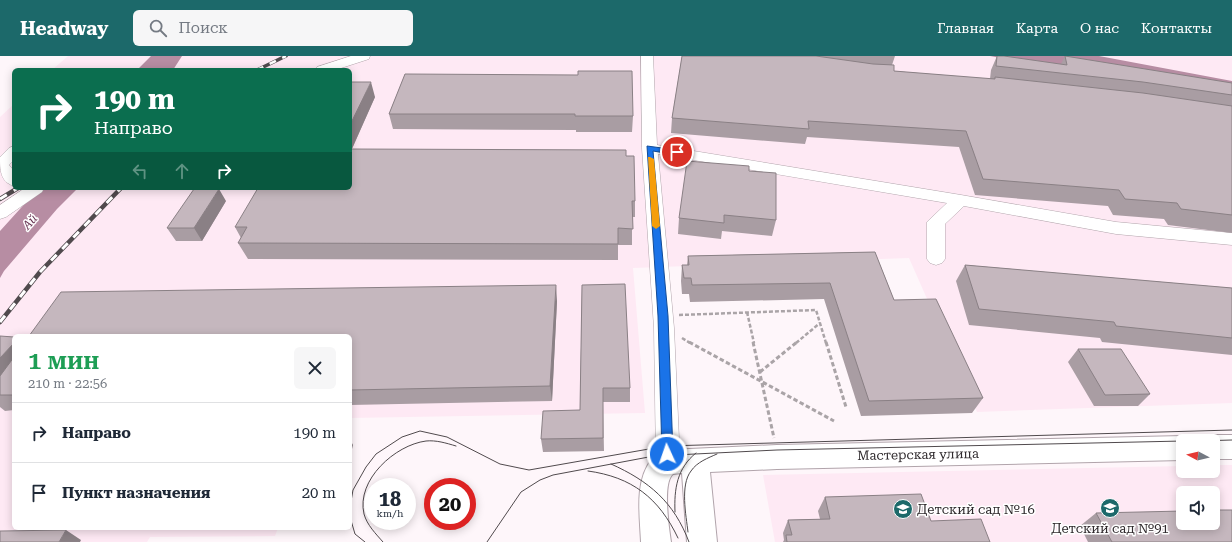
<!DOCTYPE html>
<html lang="ru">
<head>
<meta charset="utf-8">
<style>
	:root { --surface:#fff; --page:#f6f6f7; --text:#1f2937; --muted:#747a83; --line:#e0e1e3; --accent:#1c696a }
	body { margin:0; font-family:"Roboto Serif",serif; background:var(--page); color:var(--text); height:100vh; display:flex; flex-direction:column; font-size:15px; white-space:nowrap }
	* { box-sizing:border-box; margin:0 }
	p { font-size:13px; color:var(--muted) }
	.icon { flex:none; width:22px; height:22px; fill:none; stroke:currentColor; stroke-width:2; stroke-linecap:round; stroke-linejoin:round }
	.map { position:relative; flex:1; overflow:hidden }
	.details { position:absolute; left:12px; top:278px; width:340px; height:196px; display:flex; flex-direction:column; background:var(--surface); border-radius:6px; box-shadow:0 2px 10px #0003 }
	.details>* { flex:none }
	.hud { position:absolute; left:12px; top:12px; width:340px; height:122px; border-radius:6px; box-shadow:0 2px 10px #0003; background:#0b6e4f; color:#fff; overflow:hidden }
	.needle { width:26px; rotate:277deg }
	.buttons { position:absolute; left:1176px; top:378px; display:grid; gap:8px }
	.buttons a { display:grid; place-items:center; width:44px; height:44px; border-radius:6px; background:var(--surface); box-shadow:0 2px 10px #0003; font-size:20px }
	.speed { position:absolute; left:364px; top:422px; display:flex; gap:8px; font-size:20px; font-weight:700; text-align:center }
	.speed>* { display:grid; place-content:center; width:52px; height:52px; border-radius:50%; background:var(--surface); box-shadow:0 2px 10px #0003; line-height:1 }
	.speed small { font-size:10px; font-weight:400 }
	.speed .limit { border:6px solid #d22; background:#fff; color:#111 }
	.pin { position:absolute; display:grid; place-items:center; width:34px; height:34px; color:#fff; margin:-17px; border:2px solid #fff; border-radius:50%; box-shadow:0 1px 4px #0007 }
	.me { position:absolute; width:44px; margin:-22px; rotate:357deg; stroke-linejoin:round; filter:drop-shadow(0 0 3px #0008) }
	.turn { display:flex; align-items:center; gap:14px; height:84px; padding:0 16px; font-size:18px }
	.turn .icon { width:52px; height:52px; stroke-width:2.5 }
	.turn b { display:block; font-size:28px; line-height:34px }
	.lanes { display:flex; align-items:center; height:38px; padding:0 16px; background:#0003; justify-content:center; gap:20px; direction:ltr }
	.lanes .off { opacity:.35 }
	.round { display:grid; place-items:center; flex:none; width:42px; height:42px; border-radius:6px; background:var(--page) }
	.headline { display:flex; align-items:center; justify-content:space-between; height:68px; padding:0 16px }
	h1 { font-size:24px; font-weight:600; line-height:30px; color:#1e9e55 }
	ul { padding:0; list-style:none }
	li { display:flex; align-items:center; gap:12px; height:60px; padding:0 16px; border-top:1px solid var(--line) }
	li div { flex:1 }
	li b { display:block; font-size:15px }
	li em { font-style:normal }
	header { display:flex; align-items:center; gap:24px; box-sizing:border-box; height:56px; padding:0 20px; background:var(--accent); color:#fff }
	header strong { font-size:19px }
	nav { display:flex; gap:22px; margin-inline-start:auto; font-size:14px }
	.search { width:280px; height:36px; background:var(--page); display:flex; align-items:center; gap:10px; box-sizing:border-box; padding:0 14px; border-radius:6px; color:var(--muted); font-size:15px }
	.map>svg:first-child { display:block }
	.built { fill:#fee9f4; fill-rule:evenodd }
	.water { fill:#b78da3 }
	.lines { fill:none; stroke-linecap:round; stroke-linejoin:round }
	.minor-casing { stroke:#b1a4ab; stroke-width:1 }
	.major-casing { stroke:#b1a4ab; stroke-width:2 }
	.path-far1 { stroke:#aaa4a7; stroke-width:2.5; stroke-dasharray:4 2; stroke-linecap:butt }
	.path { stroke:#aaa4a7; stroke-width:3; stroke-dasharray:4.5 2.5; stroke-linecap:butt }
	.minor { fill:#fff; fill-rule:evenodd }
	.major { fill:#fff; fill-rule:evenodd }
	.tram { stroke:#504a4d; stroke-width:1 }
	.rail-far1-casing { stroke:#504a4d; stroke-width:3.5 }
	.rail-casing { stroke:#504a4d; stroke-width:4.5 }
	.rail-far1 { stroke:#fff; stroke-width:2.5; stroke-dasharray:7; stroke-linecap:butt }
	.rail { stroke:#fff; stroke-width:3; stroke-dasharray:8; stroke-linecap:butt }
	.wall { fill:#a99da3 }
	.shaded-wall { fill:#8a8085 }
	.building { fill:#c5b7be; stroke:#8a8085 }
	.route { fill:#1a73e8; stroke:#114b97 }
	.slow { fill:#f59e0b }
	.labels { text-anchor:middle; stroke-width:3; stroke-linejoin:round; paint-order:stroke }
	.water-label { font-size:12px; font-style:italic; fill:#632d4d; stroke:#fff }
	.near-street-label { font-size:13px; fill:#2f2a2d; stroke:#fff }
	.near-poi-label { font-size:13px; fill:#2f2a2d; stroke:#fff; text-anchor:start }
</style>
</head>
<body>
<header>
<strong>Headway</strong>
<div class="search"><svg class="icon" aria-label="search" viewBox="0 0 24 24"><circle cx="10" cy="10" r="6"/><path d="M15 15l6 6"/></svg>Поиск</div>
<nav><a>Главная</a><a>Карта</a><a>О нас</a><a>Контакты</a></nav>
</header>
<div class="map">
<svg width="1232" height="486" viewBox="0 0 1232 486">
	<rect width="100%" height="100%" fill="#fef6fa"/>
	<path class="built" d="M68,0h1164v347l-255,9 -68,-154 -276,10 12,145 -295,5v-82h-336v192h264l-3,8 -125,1 -3,5h-147v-425l14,-13v84h336v-118h-298z
		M1213,409h19v77h-457l-12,-67 420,-9v5h30zM1183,437h30v30h-30z"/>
	<path class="water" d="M151,0h31l-9,14h-36z
		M990,0h109l133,25v14l-205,-32z
		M39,132h39l-21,21 -53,62 -4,7v-47z"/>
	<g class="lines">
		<defs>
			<path id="minor" d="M351,0h19l-1,3 -34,11h-20l2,-3z
				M641,0h12l4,89 304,50 155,27 116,11v12l-116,-11 -152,-28 -19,18v35l-3,4 -6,2 -6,-2 -3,-4v-37l20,-19 -289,-49 16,174 6,134 -4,7 -8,4 -8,-4 -4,-7 -2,-134 -12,-180z
				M14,90v14l-5,5 5,6v15c-14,-4 -14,-17 -14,-29l9,-9z
				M25,132h19l-2,4 -36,25 -6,2v-14z"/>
			<path id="major" d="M1213,379h19v24h-19v-18h-10l1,-2z
				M1183,380l10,5h-10v19l-406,9 -67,3 7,70h-30l-5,-69 -9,1c-11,9 -4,54 -2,68h-30c-1,-26 -7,-61 11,-83 4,-5 10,-7 16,-9l109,-5z"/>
		</defs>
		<use href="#minor" class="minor-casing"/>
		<use href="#major" class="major-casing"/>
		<path class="path-far1" d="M747,256l7,31
			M679,259l137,-5 10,33
			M682,282l8,5
			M796,287l24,-20"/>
		<path class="path" d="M689,286l145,79
			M753,286l21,96
			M826,286l20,65
			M760,316l37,-30"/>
		<use href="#minor" class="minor"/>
		<use href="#major" class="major"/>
		<path class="tram" d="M1199,385l33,-1
			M611,408c38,17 63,38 78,78
			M588,415c44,6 71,27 90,67
			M350,451l3,-17 13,-23 10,-13 26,-17 18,-6 27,6 53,27 29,6 137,-24 566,-16
			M675,456c-1,-23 2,-44 21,-59
			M350,461l5,17 10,8
			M688,476c-2,-17 -8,-47 3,-61 6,-9 17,-13 26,-17
			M383,486c-7,-8 -16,-17 -19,-28 -8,-34 31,-69 62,-73 10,-1 20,2 30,5
			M487,486l34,-50 19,-12 13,-5 101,-19 123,-6 406,-9"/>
		<defs>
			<path id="rail-far1" d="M257,14l29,-14"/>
			<path id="rail" d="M0,143l18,-11
				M0,266l40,-50 81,-84"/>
		</defs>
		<use href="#rail-far1" class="rail-far1-casing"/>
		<use href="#rail" class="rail-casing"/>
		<use href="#rail-far1" class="rail-far1"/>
		<use href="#rail" class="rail"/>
	</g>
	<path class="wall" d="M682,0h213l-3,9 2,6 96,8 1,-9 6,-14h7l57,8 4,-8 167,27v150l-64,-8 -4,-6 -51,-4 -5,-9 -133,-11 -16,-48 -152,-10 -2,7 -134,-11 1,-15z
		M405,18l228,42 -1,16h-56v-2l-183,-1 -4,-15z
		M350,26l25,15 -23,52 274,7 9,45v16h-3v28h-14v15l-370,-1 -10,-16 3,-5 -6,-11 115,-39z
		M749,115l27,49 -4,16 -50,-5 -1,8 -43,-5 1,-16z
		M226,145l-24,40h-26l-9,-13z
		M875,196l19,48 89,98 -11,15 -111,3 -37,-117 -134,3 -1,-8h-7l-1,-13 1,-16h5l1,-9z
		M965,209l267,23v67l-130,-13 -2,-4 -131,-13 -13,-44z
		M582,229l48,103v14h-27l1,49 -61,1 -2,-13 39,-29z
		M557,245l-5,100 -202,4v-69z
		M0,280l14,7v67l-9,1 -5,-4z
		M1078,293l72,45 -12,12h-44l-26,-44z
		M825,441l106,24 59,21h-207l1,-2 -1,-7 5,-13 32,-1 -2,-8z
		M1096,457l136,29h-144l-8,-16z"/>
	<path class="shaded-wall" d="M371,26l4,15 -25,56v-28z
		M219,133l7,12 -24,40 -8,-13z
		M556,229l1,16 -5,100 -2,-15z
		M14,287v25l-14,16v-26z
		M350,383l3,6 -3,12z
		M66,474l15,10 -1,2h-21z"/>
	<path class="building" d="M682,0h134l57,8 21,1v6l101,8v-2l148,16 89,13v109l-51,-6 -4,-6 -52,-4 -6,-9 -136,-11 -17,-48 -158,-10 1,8 -137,-11z
		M997,0h7l63,9 -2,-9 167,27v12l-89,-13 -147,-16z
		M578,15h54l1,45h-58v-2h-186l16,-40 173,1z
		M350,26h21l-21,43z
		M350,93l276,1v6h8l1,45h-3l1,28 -15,-1v16l-380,-1 9,-16h-12l23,-39h92z
		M687,105l62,5v5l27,2v47l-52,-5v8l-45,-5z
		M194,133h25l-25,39h-27z
		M875,196l19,48 42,-1 47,99 -114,3 -39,-118 -138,2 -1,-7h-7l-2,-13h7l-1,-9z
		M965,209l267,23v50l-116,-12 -2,-4 -135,-13z
		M625,228l5,104h-27v50l-62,1 2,-28 37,-1 2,-125z
		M556,229l-6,101 -200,4v-54h-321l32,-44z
		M0,280l14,1v6l-14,15z
		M1078,293h43l29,45 -45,1z
		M14,301v38h-14v-19z
		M921,438l10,27 50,-2 9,23h-203l-1,-7h6l-4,-15 42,-1 -5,-22z
		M1213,454h19v32h-120l-16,-29 87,-2v12h30z
		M66,474l-7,12h-59v-11z"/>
	<path class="route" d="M647,90l30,4 4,2 -4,3 -24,-4 15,165 5,138 -2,3 -4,2 -4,-2 -1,-3 -4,-138z"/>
	<path class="slow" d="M648,101h2l4,2 6,67 -4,3 -4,-3z"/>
	<defs>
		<symbol id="school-disc" viewBox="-11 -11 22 22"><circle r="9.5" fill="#1c696a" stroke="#fff"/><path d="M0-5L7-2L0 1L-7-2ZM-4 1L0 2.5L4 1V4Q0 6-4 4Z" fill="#fff"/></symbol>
	</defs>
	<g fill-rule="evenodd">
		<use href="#school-disc" x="1099" y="441" width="22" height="22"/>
		<use href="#school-disc" x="892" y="442" width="22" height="22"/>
	</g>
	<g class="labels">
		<g class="water-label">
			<text transform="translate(30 166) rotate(-48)" y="4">Ай</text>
		</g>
		<g class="near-street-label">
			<text transform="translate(918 398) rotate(-1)" y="5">Мастерская улица</text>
		</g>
		<g class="near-poi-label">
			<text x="917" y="458">Детский сад №16</text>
			<text x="1110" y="477" text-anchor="middle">Детский сад №91</text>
		</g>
	</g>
</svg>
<div class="buttons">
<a><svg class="needle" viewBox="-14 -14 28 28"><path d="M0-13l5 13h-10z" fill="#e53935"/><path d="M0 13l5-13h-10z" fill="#747a83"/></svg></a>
<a><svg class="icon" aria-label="sound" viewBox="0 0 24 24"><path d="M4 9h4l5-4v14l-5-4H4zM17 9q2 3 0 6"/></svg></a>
</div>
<div class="speed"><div>18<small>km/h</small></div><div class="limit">20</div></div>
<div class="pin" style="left:677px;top:96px;background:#d93025"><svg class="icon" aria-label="arrive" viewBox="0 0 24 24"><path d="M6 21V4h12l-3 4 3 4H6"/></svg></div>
<svg class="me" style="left:667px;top:398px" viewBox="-20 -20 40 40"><circle r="17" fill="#1a73e8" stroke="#fff" stroke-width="3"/><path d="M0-11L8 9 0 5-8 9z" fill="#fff"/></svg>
<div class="hud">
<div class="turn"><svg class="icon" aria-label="right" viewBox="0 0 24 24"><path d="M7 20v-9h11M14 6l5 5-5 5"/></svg><div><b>190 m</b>Направо</div></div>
<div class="lanes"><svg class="icon off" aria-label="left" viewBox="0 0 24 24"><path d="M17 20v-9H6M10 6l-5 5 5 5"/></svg><svg class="icon off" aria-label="ahead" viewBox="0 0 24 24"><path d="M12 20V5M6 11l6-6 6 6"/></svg><svg class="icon" aria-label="right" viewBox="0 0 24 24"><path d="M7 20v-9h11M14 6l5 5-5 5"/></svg></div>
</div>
<section class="details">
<div class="headline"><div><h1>1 мин</h1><p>210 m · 22:56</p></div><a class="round"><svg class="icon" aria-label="close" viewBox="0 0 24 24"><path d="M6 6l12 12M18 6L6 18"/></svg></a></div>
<ul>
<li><svg class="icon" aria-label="right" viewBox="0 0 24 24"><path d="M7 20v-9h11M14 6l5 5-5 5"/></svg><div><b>Направо</b></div><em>190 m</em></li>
<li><svg class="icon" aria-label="arrive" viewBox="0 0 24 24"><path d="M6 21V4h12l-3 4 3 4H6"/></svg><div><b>Пункт назначения</b></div><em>20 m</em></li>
</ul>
</section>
</div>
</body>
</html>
